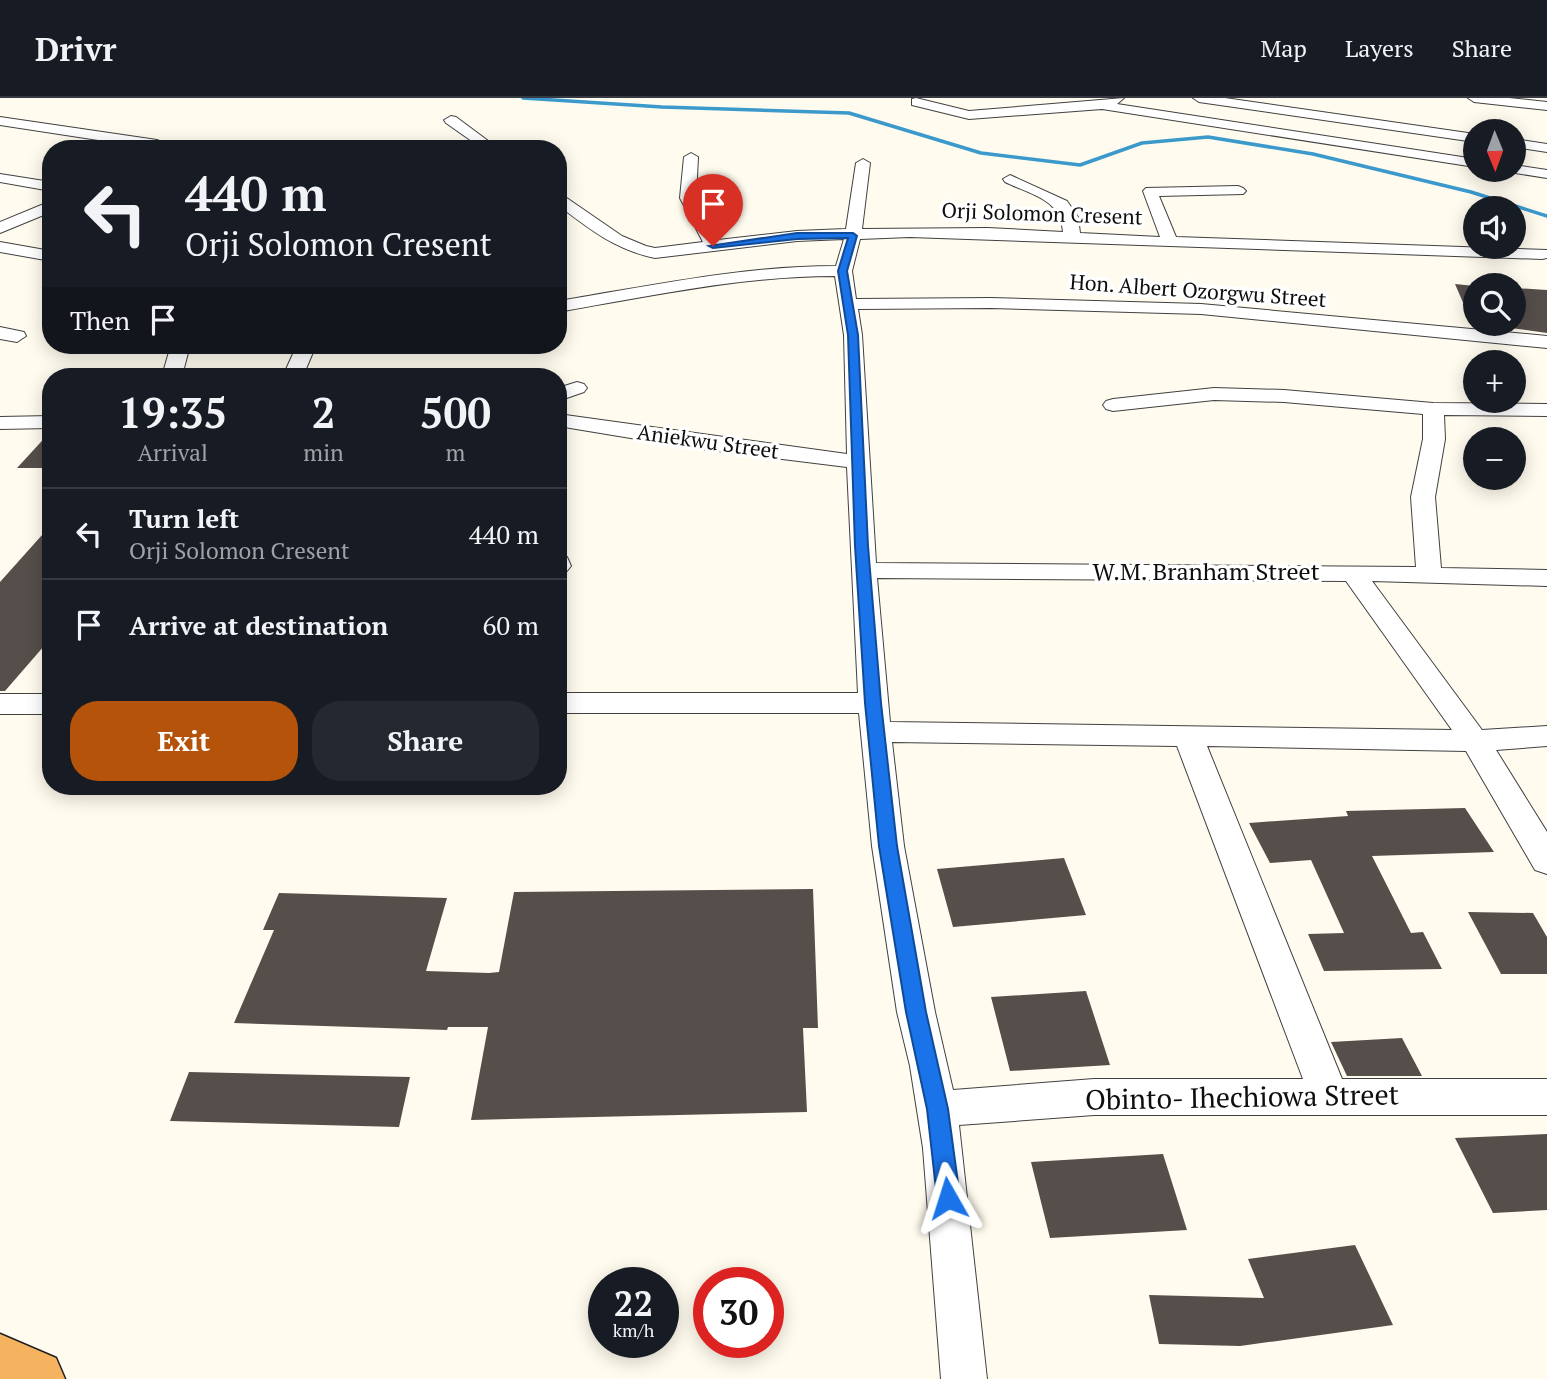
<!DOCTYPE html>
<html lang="en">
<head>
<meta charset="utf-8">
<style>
	:root { --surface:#171b24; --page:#242831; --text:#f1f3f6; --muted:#9ea1a6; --line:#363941; --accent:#b45309 }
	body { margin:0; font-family:"PT Serif",serif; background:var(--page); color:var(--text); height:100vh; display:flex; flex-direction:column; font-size:26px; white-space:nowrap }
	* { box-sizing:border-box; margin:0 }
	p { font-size:23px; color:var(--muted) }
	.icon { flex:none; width:38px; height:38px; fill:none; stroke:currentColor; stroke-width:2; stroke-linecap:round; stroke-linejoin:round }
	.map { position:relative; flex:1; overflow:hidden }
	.details { position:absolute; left:42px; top:270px; width:525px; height:427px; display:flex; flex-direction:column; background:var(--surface); border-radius:28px; box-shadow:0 4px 18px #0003 }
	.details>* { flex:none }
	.guide { position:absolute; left:42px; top:42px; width:525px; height:214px; border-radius:28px; box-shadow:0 4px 18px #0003; background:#171b24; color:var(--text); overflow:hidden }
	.needle { width:46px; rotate:179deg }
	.fabs { position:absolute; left:1463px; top:21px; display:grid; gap:14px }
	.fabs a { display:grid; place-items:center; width:63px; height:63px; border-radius:50%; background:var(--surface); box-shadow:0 4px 18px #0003; font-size:35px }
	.speed { position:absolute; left:588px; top:1169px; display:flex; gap:14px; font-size:35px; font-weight:700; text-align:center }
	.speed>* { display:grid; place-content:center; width:91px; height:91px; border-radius:50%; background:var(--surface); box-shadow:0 4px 18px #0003; line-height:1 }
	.speed small { font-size:18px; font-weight:400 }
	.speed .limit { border:10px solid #d22; background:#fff; color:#111 }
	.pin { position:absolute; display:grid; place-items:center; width:60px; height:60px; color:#fff; margin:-72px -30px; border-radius:50% 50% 50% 0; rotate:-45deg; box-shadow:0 0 7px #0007 }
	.pin .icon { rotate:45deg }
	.me { position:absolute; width:77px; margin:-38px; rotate:354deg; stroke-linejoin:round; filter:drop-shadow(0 0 5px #0008) }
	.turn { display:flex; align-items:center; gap:24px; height:147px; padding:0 28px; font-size:32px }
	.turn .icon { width:91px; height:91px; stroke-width:2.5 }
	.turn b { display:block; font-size:49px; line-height:60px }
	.then { display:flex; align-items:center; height:66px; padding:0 28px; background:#0003; gap:14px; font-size:26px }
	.eta { display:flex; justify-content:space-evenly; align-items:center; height:119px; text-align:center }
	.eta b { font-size:42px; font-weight:600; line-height:49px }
	.action { display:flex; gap:14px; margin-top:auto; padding:14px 28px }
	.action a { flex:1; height:80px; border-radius:28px; background:var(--accent); color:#fff; font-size:28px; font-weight:600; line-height:80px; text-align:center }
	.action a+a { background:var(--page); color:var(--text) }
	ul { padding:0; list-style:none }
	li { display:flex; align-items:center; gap:21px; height:91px; padding:0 28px; border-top:2px solid var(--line) }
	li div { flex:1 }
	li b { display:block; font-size:26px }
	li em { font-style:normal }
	header { display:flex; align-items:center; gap:42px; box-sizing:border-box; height:98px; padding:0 35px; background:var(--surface); border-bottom:2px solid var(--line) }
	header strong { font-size:33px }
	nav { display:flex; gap:38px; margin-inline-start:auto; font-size:24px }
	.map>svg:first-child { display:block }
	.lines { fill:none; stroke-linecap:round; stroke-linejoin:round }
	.stream { stroke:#3b99cc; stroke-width:3.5 }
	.building { fill:#564e4a }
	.minor-casing { stroke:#414141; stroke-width:2 }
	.trunk-casing { stroke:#1f1f1f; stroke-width:3 }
	.minor { fill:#fff; fill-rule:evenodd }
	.trunk { fill:#f5b35f; fill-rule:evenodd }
	.route { fill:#1a73e8; stroke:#114b97; stroke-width:2 }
	.labels { text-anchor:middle; stroke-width:7; stroke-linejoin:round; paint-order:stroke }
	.far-street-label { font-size:21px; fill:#0e0e0e; stroke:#fff }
	.street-label { font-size:24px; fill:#0e0e0e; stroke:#fff }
	.near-street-label { font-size:28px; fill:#0e0e0e; stroke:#fff }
</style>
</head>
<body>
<header>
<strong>Drivr</strong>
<nav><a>Map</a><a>Layers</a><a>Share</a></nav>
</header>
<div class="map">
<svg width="1547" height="1281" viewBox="0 0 1547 1281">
	<rect width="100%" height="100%" fill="#fffbee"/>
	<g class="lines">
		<path class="stream" d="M523,0l139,9 187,6 132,40 99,12 62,-22 66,-6 105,17 158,38 76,24"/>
	</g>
	<path class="building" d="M1455,186l20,2v30l-7,-2z
		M1514,190l33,2v43l-51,-7 18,-2z
		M51,333v37h-34z
		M51,427v113l-46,53h-5v-109z
		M1465,710l29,44 -122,4 39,77 12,-1 19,37 -118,2 -16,-37 36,-1 -33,-73 -41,3 -21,-40 99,-7 -2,-5z
		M1064,760l22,57 -133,12 -16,-58z
		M813,791l5,139h-15l4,84 -336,8 17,-93h-40l-1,3 -213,-7 40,-93h-11l16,-37 168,5 -21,73 63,2 10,-1 15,-80z
		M1468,814l65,1 14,24v37h-46z
		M1086,893l24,74 -100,6 -19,-74z
		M1402,940l20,38h-75l-16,-34z
		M189,974l221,5 -11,50 -229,-6z
		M1547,1036v76l-54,3 -38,-75z
		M1163,1056l24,76 -137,8 -19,-76z
		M1355,1147l38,80 -153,21 -81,-2 -10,-49 115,3 -16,-39z"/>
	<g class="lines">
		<defs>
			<path id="minor" d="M916,0l53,13 155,-13 -7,6 358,55v8l-373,-58 -133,10 -57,-14v-6z
				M1193,0h32l250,36v8l-276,-40z
				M1468,0h41l38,4v8l-73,-8z
				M451,18l5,1 43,32h-16l-37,-26 -2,-3z
				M0,19l157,23 20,9h-20l-157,-24z
				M1514,41l33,5v8l-33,-5z
				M691,55l7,4 -2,41 22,42 79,-9 49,-2 10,-66 7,-4 7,4 -8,66 126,-1 75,4c-2,-33 -31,-37 -58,-50l-2,-3 7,-4 57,26 11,16 2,16 80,4 -17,-46 3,-3 92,-2 5,2 3,3 -3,3 -84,2 17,41 371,13v8l-5,1 -632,-22 -50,2 -8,32 4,28 135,-1 210,6 346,32v12l-346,-34 -210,-6 -133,1 4,26 14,228 540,4 -5,-70 12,-58v-25l-139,-12 -70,-2 -101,11 -7,-2 -3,-4 3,-4 7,-2 101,-11 70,2 149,13 114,1v12l-103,-1 1,24 -10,58 6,71 106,2v16l-175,-5 110,149 65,-4v20l-51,4 51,82v42l-12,-4 -69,-119 -259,-5 135,333h205v36h-453l-135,10 28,254h-46l-18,-231 -13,-82 -13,-54 -25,-166 -13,-133h-301v-20h300l-11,-226 -162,-20 -127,-21v-12l289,40 -3,-119 -9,-59c-93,0 -185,20 -277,36v-11c93,-15 184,-35 278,-35l8,-27 -47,2 -142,17c-39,-8 -66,-29 -97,-53v-13l64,44 24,10 9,2 48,-6 -23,-44 4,-41zM877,480l469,3 106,149 -562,-8zM892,644l285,4 126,333h-209l-141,11 -18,-78 -31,-166z
				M1514,67l33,5v8l-38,-6 -2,-2h7z
				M0,76l51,8v9l-51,-9z
				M51,103v11l-51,21v-11z
				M0,144l51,9v10l-51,-9z
				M0,229l24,5 2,4 -9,6 -17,-3z
				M171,247h19l-8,31h-20z
				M297,247h19l-13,31h-20z
				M577,284l7,2 3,4 -3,4 -26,9v-13z
				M51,318v12l-51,1v-12z
				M558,457l9,2 4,9 -4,5 -9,2z
				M0,596h51v20h-51z"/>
			<path id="trunk" d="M0,1236l56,24 9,21h-65z"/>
		</defs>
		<use href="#minor" class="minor-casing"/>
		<use href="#trunk" class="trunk-casing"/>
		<use href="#minor" class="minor"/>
		<use href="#trunk" class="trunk"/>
	</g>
	<path class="route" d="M797,135h56l4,3 -10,35 11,64 10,211 13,157 16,143 29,166 22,97 12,89 -4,7 -8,3 -7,-3 -4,-7 -10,-89 -21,-97 -27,-166 -14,-143 -10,-157 -7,-211 -10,-64 10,-33 -51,1 -84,9 -4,-2z"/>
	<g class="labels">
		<g class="far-street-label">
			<text transform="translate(1042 116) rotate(2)" y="7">Orji Solomon Cresent</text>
			<text transform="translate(1198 193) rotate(4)" y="7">Hon. Albert Ozorgwu Street</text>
			<text transform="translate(708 344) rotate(8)" y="7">Aniekwu Street</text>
		</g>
		<g class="street-label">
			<text x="1206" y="482">W.M. Branham Street</text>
		</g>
		<g class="near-street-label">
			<text transform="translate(1242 999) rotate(-1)" y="10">Obinto- Ihechiowa Street</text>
		</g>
	</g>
</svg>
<div class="fabs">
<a><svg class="needle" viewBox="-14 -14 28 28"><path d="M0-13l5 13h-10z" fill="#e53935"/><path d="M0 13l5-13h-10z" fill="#9ea1a6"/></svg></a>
<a><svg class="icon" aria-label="sound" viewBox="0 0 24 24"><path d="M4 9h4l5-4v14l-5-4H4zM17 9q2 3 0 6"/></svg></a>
<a><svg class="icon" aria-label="search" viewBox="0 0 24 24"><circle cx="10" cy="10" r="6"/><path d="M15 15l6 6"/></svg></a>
<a>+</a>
<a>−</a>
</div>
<div class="speed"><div>22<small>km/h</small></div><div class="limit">30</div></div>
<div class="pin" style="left:713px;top:148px;background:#d93025"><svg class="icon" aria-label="arrive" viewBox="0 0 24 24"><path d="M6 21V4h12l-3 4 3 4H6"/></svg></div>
<svg class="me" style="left:948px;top:1100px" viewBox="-20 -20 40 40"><path d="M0-17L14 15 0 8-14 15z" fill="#1a73e8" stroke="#fff" stroke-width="4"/></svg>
<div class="guide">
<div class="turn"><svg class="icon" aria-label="left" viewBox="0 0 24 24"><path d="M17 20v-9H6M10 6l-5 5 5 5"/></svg><div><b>440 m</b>Orji Solomon Cresent</div></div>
<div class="then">Then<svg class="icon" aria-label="arrive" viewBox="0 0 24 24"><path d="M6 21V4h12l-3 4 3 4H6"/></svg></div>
</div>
<section class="details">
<div class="eta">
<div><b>19:35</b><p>Arrival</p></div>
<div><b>2</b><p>min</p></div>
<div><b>500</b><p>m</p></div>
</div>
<ul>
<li><svg class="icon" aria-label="left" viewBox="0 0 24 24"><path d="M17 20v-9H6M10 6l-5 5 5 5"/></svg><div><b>Turn left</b><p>Orji Solomon Cresent</p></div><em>440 m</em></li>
<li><svg class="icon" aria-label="arrive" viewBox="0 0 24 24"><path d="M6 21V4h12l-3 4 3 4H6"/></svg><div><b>Arrive at destination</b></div><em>60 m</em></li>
</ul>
<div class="action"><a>Exit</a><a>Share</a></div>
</section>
</div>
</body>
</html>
